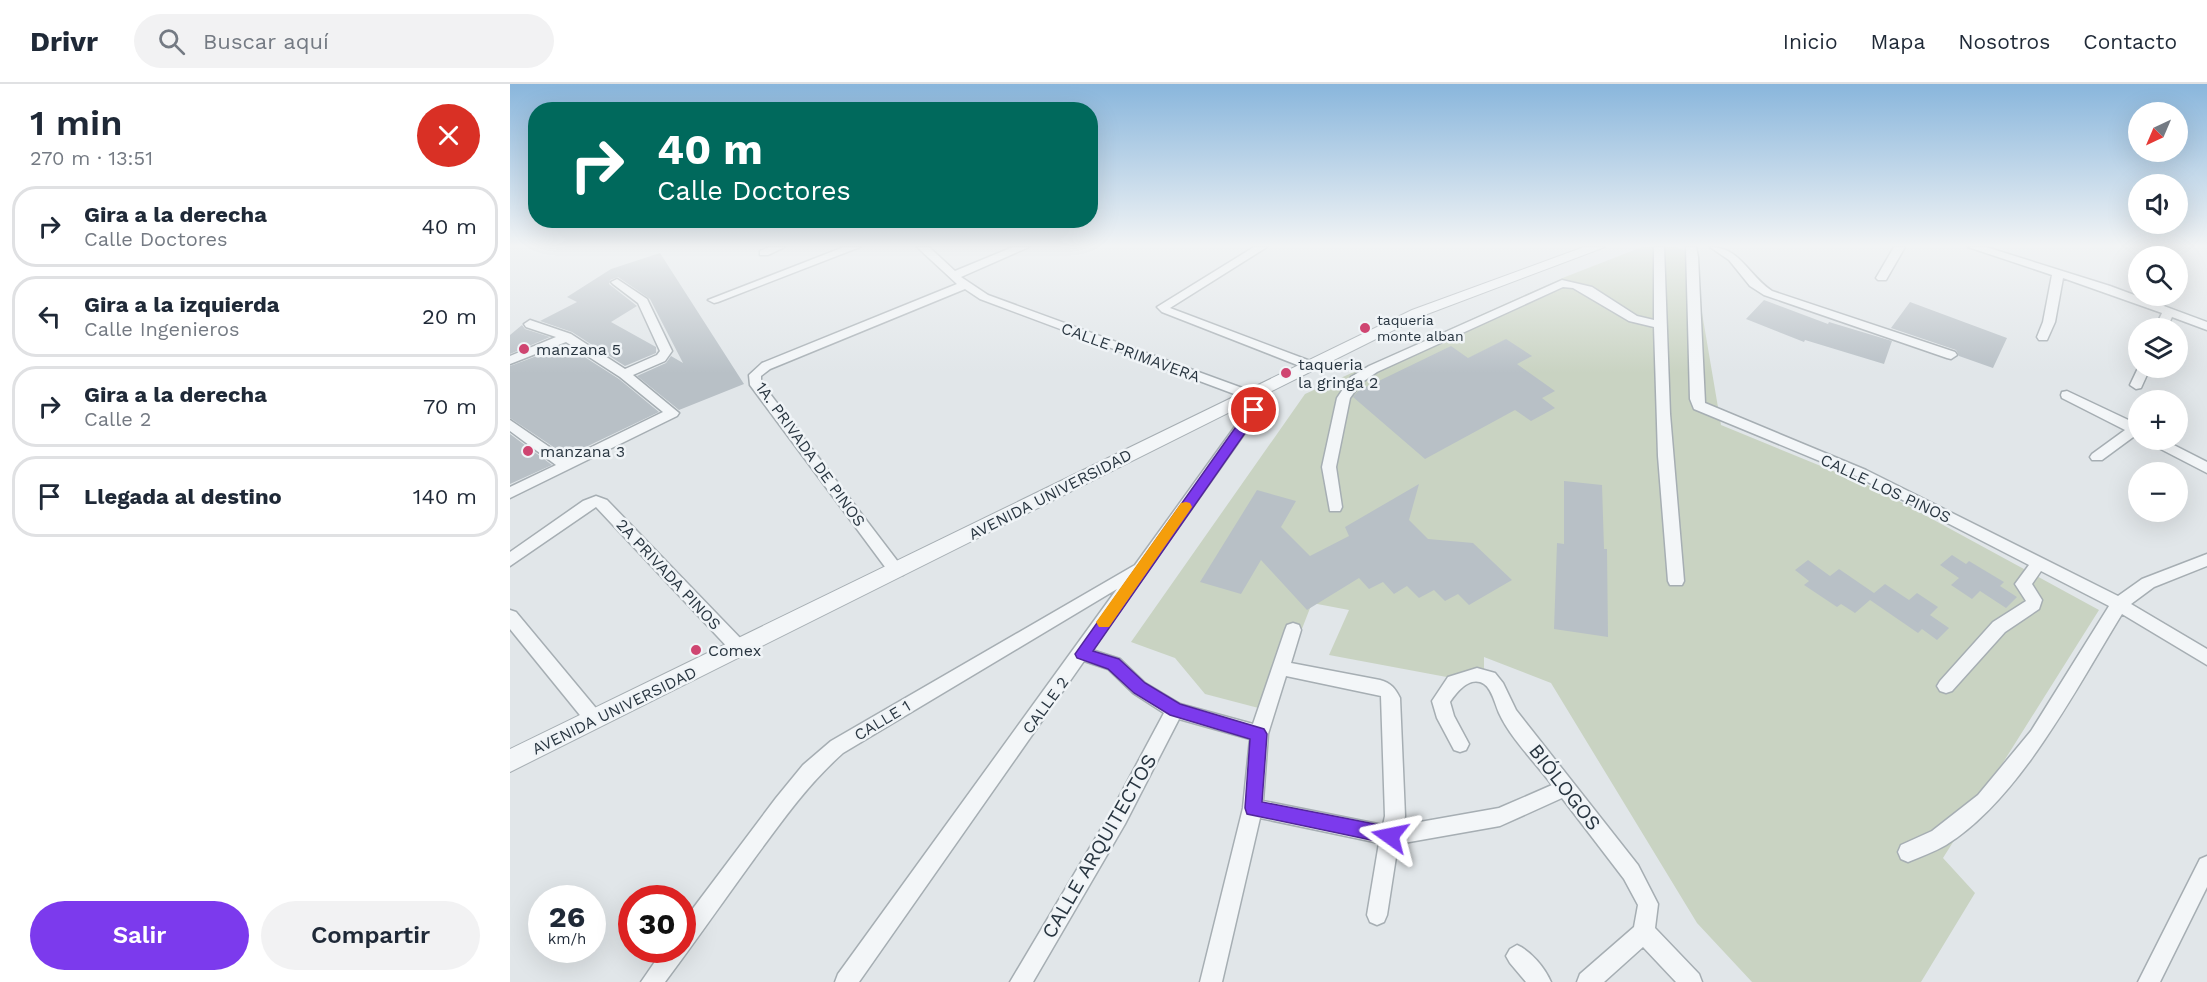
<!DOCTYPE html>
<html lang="es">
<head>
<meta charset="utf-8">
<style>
	:root { --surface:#fff; --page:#f2f2f3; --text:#1f2937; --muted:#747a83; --line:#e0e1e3; --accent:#7c3aed }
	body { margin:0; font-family:"Work Sans",sans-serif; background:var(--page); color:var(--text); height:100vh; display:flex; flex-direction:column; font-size:22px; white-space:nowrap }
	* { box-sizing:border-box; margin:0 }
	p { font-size:20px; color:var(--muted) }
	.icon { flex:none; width:33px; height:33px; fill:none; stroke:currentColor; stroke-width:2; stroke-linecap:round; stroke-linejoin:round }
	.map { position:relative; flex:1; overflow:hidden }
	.panel { display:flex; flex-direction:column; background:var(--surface); width:510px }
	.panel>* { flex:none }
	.top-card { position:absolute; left:18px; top:18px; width:570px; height:126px; border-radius:24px; box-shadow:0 6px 24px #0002; background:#00695c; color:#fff; overflow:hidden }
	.needle { width:39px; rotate:224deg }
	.fabs { position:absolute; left:1618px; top:18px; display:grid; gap:12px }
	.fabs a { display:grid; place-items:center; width:60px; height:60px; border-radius:50%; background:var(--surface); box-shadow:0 6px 24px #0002; font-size:30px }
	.speed { position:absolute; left:18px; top:801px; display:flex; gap:12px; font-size:30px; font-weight:700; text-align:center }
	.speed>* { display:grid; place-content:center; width:78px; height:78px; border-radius:50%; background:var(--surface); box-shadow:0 6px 24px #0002; line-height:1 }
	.speed small { font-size:15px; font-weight:400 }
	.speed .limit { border:9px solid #d22; background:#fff; color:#111 }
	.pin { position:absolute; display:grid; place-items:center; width:51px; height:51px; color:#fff; margin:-26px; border:3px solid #fff; border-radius:50%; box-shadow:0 2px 6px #0007 }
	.me { position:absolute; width:66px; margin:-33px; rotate:282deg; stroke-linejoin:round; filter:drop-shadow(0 0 4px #0008) }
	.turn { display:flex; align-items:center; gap:21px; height:126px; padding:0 30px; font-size:27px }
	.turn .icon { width:78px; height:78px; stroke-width:2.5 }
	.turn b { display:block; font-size:42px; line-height:51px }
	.round { display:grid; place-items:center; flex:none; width:63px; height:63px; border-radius:32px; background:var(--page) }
	.headline { display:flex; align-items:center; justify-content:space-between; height:102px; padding:0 30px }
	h1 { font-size:36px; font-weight:600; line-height:45px }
	.button { display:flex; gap:12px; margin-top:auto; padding:12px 30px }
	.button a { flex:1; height:69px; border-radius:36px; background:var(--accent); color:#fff; font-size:24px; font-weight:600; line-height:69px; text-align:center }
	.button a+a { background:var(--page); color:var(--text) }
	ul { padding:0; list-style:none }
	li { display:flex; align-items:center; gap:18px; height:81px; margin:0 12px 9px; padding:0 18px; border:3px solid var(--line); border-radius:24px }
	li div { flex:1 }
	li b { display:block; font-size:22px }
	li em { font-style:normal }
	header { display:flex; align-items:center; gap:36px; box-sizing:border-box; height:84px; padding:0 30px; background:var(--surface); border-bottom:2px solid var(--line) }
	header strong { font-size:28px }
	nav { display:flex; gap:33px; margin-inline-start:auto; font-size:21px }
	.search { width:420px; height:54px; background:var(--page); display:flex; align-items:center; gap:15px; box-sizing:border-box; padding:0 21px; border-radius:33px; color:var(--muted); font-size:22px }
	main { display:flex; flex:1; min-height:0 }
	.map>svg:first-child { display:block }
	.green { fill:#c9d3c2 }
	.building { fill:#b8c0c6 }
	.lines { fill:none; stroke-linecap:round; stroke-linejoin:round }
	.minor-casing { stroke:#a6aeb3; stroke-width:3 }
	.tertiary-casing { stroke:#a6aeb3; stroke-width:2 }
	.minor { fill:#f3f6f8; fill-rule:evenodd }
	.tertiary { fill:#f3f6f8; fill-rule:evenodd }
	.route { fill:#7c3aed; stroke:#51269a; stroke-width:1.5 }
	.slow { fill:#f59e0b }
	.poi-dot { fill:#cf4571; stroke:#f0f4f7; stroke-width:2 }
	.labels { text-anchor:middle; stroke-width:5; stroke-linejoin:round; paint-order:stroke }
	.far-poi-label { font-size:14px; fill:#293641; stroke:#f0f4f7; text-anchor:start }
	.poi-label { font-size:16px; fill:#293641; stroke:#f0f4f7; text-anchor:start }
	.street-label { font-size:16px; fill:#293641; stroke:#f0f4f7 }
	.near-street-label { font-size:20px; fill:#293641; stroke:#f0f4f7 }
</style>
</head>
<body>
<header>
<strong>Drivr</strong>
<div class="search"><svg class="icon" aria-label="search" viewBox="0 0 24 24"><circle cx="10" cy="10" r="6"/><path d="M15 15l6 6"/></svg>Buscar aquí</div>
<nav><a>Inicio</a><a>Mapa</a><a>Nosotros</a><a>Contacto</a></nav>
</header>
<main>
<section class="panel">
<div class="headline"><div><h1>1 min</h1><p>270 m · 13:51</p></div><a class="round" style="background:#d93025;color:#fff"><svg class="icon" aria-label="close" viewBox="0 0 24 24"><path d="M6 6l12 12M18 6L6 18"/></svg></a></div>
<ul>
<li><svg class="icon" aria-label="right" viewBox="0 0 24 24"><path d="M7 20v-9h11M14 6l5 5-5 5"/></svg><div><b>Gira a la derecha</b><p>Calle Doctores</p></div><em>40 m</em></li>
<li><svg class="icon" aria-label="left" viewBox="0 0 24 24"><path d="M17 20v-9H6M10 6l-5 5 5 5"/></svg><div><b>Gira a la izquierda</b><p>Calle Ingenieros</p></div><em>20 m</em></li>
<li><svg class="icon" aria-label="right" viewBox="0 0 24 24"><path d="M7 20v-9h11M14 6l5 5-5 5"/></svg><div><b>Gira a la derecha</b><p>Calle 2</p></div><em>70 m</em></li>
<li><svg class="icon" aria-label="arrive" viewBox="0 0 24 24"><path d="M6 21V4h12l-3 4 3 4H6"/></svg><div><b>Llegada al destino</b></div><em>140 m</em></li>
</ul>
<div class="button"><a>Salir</a><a>Compartir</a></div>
</section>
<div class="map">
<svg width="1697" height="898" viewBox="0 0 1697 898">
	<rect width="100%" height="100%" fill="#e1e6e9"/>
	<path class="green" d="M1132,163h35l15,7 29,171 156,64 222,121 -156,248 32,35 -54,89h-169l-55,-59 -146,-240 -67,-26v27l-155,-29 20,-45 -37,-7 -42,108 -65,-17 -30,-36 -44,-16 174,-248 260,-117z"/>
	<path class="building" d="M150,169l84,131 -65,26 -42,-34 29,-13 5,-7 12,7 -33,-64 -32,-22 -8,3 -1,4 28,22 -26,16 45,25v6l-31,13 -53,-34 -32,-11 37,-19 -10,-5 44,-28z
		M1254,216l64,24 1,-2 63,19 -8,23 -79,-24 -1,2 -58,-23z
		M1400,218l97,36 -14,30 -34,-12 -3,-6 -65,-22z
		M12,241l3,4 25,8 -40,17v-19z
		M996,255l26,17 -15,8 38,27 -13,7 13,10 -24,13 -16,-11 -90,49 -72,-62 5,-6 93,-45 17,12z
		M56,261l53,34 40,33 -92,44 -57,-38v-52z
		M0,350l42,31 -42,19z
		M1054,397l38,4 2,64h3l1,88 -54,-8 3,-86 7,1z
		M909,400l-10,36 19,19 45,4 39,37 -43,25 -11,-11 -13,7 -11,-11 -15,8 -12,-12 -13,8 -11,-12 -14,7 -10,-11 -52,32 -46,-50 -20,34 -41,-12 57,-92 39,11 -15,26 29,29 39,-20 -4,-9z
		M1442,471l14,9 3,-3 35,21 -4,4 17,11 -11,11 -26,-17 -8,8 -21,-14 8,-7 -19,-13z
		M1298,476l22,16 9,-7 35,24 11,-9 24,16 8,-7 21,14 -8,8 19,13 -12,12 -15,-11 -4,4 -48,-33 -15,13 -14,-9 -4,3 -33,-22 5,-4 -14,-11z"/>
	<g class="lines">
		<defs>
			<path id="minor" d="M259,163h16l-17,8h-8v-4z
				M334,163h16l-142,55 -4,1 -6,-3z
				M407,163h12l26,24 58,-24h16l-68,30 27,18 268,98 5,17 -2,3 -167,237 28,9 25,24 35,21 73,20 32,-94 2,-5 6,-2 6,2 2,5 -10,33 89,17c11,3 15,8 20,18l5,118 -2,9 96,-17 53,-23c-17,-23 -41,-46 -53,-72 -4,-9 -7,-24 -15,-29 -14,-9 -28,9 -34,18l4,14 15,28 -3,6 -6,2 -6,-2 -17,-32 -5,-17 16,-24 29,-9 18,5 8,10 13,27 122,155 20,39 -3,24 44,46 3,8h-26l-33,-35 -39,35h-27l3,-8 54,-47 4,-22 -14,-26 -62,-81 -62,28 -102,18 -11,71 -3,7 -7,3 -7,-3 -3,-7 12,-72 -119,-25 -38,164h-22l43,-174 7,-69 -71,-20 -54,105 -92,158h-23l101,-170 53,-99 -31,-20 -25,-24 -24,-8 -225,321h-24l3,-8 279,-385 -274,164c-35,31 -61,68 -89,106 -30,41 -59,83 -89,123h-24l22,-32h19v-27l94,-125 27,-33 28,-24 304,-176 112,-155 -2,-12 -265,-99 -15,-10 -195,80 -9,7v6l144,189 -2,4h-12l-141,-190 -1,-10 13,-12 195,-79zM776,592l95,20 4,120 -2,9 -120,-24 5,-67z
				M744,163h13l-97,61 143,54 2,3 -2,3h-8l-143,-56 -5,-5z
				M1144,163h10l6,167 14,167 -2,4h-12l-2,-4 -10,-125 -4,-129 -25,-6 -56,-33 -10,-1 -186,85 -16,11 -11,15 -14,69 6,40 -2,4h-10l-8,-44 15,-69 14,-21 18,-11 193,-86 30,7 45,29 17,4z
				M1176,163h10l2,10 7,146 161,67 252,126 24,-17 65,-25v12l-53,21 -23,17 76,45v16l-85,-51c-45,73 -102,185 -176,231 -12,7 -26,12 -38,17l-7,-3 -3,-7 3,-7 31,-14 46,-36 53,-64 78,-125 -68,-35 -9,13 10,16 -3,9 -34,23 -53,59 -6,2 -6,-2 -3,-5 3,-5 53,-59 33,-21 -11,-17 14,-19 -173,-89 -162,-67 -4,-10z
				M1200,163c30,0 38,28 62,44l183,61 2,3 -6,4 -4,-1 -183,-63 -14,-9 -21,-26z
				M1384,163h11l-19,33h-8l-2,-2z
				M1458,163h18l124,39 97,36v8l-35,-13 -5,11h-12l7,-15 -99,-35 -8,44 -8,18h-8l-2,-3 6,-15 9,-47z
				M107,195l30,20 25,52 -7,10 -32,14 46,38 -2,3 -167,82v-11l46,-22 -46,-34v-11l57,39 96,-47 -43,-35 -54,-35 -56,22v-8l46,-19 -30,-10 -2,-3 6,-4 41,14 54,35 32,-14 3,-4 -22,-48 -25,-19 -2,-2z
				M1629,282l11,2 -9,20 -5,1 -6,-4z
				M1557,307l72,34v11l-3,-1 -34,25h-10l-2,-3 2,-3 33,-24 -63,-32 -1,-3 1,-3z
				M1637,356h17l43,22v11l-58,-30z
				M86,412l11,4 138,143 2,5 -2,5 -6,2 -6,-2 -137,-146 -86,59v-14l73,-51z
				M0,526l6,2 84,101 3,6 -3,6 -6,2 -6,-2 -78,-96z
				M1697,772v31l-47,95h-22l62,-123z
				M1007,861c14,6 28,23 34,37h-25l-16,-19 -4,-7 4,-7z"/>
			<path id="tertiary" d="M1074,163h21l-183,69 -912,456v-23l902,-439z"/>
		</defs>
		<use href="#minor" class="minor-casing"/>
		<use href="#tertiary" class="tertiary-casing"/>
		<use href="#minor" class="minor"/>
		<use href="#tertiary" class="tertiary"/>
	</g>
	<linearGradient id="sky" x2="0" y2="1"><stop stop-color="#89b6dc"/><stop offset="0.56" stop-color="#f2f4f5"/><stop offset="1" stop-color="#f2f4f5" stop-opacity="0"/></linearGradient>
	<rect width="1697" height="289" fill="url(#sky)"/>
	<path class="route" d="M744,322l5,1v6l-166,238 26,8 26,24 35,21 84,25 3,5 -5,68 128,25 6,3 2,6 -2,6 -6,2 -143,-30 -2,-6 5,-69 -80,-24 -36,-22 -26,-24 -31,-11 -2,-4 175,-247z"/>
	<path class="slow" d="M676,418l4,1 2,4 -2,3 -81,117h-10l-3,-5 3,-4 82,-115z"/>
	<g class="poi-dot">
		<circle cx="855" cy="244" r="6"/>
		<circle cx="14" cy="265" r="6"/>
		<circle cx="776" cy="289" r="6"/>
		<circle cx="18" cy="367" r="6"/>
		<circle cx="186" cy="566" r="6"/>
	</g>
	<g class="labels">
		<g class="far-poi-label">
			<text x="867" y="241">taqueria<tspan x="867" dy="16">monte alban</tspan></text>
		</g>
		<g class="poi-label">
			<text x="26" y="271">manzana 5</text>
			<text x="788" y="286">taqueria<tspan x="788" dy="18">la gringa 2</tspan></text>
			<text x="30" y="373">manzana 3</text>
			<text x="198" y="572">Comex</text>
		</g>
		<g class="street-label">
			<text transform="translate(621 268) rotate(20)" y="6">CALLE PRIMAVERA</text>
			<text transform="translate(301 370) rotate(54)" y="6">1A. PRIVADA DE PINOS</text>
			<text transform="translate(1376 404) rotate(25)" y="6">CALLE LOS PINOS</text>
			<text transform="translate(540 410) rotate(-27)" y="6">AVENIDA UNIVERSIDAD</text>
			<text transform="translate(159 490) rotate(47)" y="6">2A PRIVADA PINOS</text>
			<text transform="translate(535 621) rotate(-54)" y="6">CALLE 2</text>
			<text transform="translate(104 626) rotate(-26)" y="6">AVENIDA UNIVERSIDAD</text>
			<text transform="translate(372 636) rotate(-31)" y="6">CALLE 1</text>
		</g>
		<g class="near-street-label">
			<text transform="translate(1055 703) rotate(52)" y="7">BIÓLOGOS</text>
			<text transform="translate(589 762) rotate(-60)" y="7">CALLE ARQUITECTOS</text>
		</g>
	</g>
</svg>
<div class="fabs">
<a><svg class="needle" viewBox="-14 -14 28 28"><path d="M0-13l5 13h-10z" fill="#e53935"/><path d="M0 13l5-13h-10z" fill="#747a83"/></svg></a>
<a><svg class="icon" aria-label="sound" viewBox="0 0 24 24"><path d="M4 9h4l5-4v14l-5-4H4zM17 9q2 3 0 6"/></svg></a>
<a><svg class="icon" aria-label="search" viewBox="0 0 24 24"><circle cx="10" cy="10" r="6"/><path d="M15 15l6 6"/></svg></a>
<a><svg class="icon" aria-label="layers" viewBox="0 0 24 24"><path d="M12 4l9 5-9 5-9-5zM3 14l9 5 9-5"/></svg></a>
<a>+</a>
<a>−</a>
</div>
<div class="speed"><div>26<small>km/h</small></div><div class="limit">30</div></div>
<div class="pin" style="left:744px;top:326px;background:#d93025"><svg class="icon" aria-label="arrive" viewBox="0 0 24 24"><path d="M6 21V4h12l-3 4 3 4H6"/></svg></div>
<svg class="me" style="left:880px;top:752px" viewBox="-20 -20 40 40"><path d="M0-17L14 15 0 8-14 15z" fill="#7c3aed" stroke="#fff" stroke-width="4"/></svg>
<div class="top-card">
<div class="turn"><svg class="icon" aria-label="right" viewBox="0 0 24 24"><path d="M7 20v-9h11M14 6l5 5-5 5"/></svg><div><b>40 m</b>Calle Doctores</div></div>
</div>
</div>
</main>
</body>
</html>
